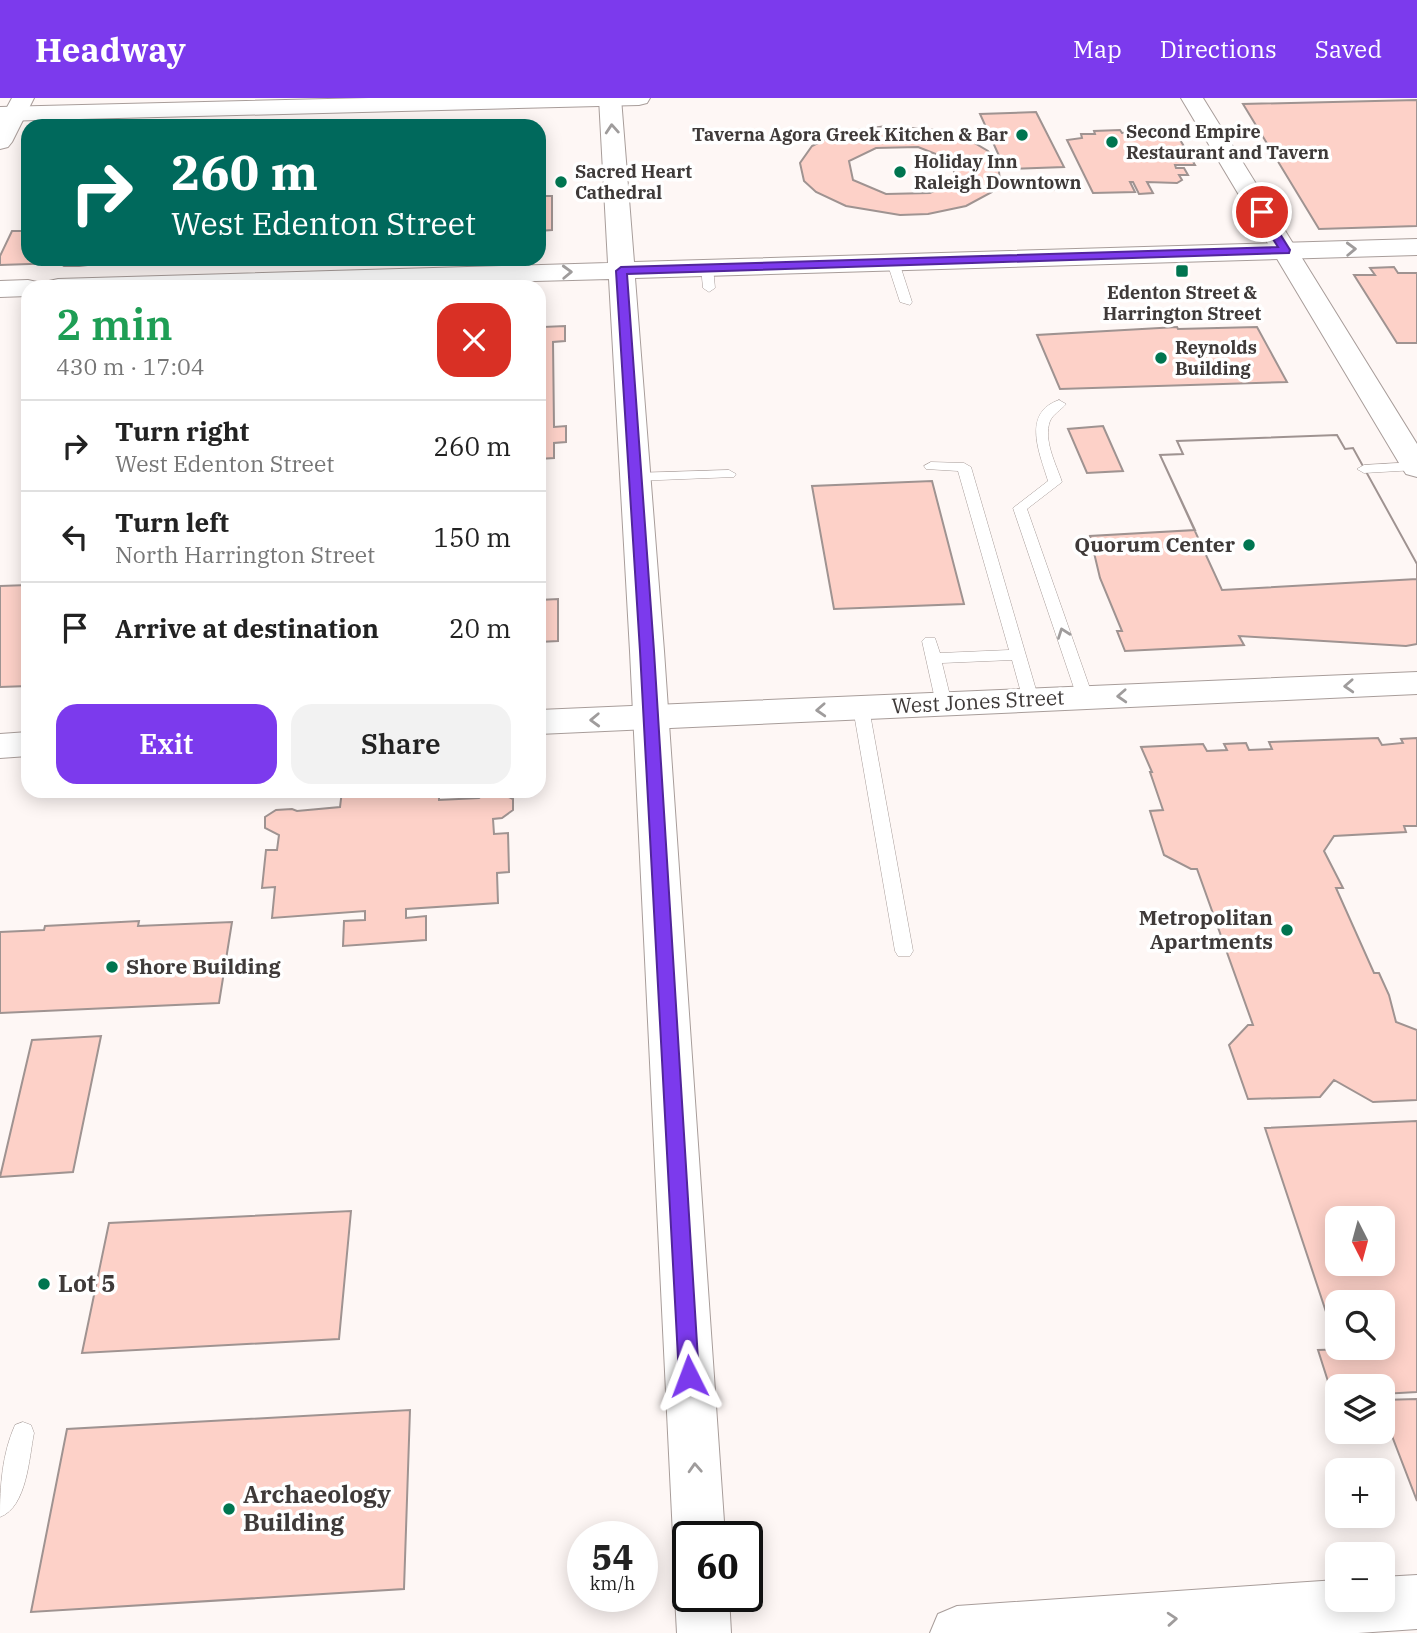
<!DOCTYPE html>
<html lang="en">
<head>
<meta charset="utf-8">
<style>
	:root { --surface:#fff; --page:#f2f2f2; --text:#222; --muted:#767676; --line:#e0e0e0; --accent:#7c3aed }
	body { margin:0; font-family:"IBM Plex Serif",serif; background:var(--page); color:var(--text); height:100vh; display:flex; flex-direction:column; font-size:26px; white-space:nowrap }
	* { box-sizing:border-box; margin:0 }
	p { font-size:23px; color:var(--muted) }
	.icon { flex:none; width:38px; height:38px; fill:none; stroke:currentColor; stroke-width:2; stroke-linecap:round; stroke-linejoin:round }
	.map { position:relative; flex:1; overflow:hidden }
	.panel { position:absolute; left:21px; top:182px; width:525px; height:518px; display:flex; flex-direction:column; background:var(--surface); border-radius:21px; box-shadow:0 4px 18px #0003 }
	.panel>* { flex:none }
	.guide { position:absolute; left:21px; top:21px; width:525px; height:147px; border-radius:21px; box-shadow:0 4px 18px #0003; background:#00695c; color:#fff; overflow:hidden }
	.needle { width:46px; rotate:174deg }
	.buttons { position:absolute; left:1325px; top:1108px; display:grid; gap:14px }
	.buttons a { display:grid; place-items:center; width:70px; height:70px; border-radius:14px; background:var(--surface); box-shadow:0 4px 18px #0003; font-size:35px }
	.speed { position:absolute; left:567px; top:1423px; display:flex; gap:14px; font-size:35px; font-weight:700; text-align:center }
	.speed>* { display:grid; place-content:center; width:91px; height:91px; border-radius:50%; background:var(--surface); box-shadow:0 4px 18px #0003; line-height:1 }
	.speed small { font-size:18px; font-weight:400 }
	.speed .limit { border:4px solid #111; border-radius:10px; background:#fff; color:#111 }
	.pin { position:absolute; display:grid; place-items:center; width:60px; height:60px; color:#fff; margin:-30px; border:4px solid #fff; border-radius:50%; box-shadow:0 2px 7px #0007 }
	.me { position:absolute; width:77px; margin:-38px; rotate:357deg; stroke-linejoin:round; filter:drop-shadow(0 0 5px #0008) }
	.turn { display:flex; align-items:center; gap:24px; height:147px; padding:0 35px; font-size:32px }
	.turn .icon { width:91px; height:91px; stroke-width:2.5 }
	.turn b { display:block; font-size:49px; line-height:60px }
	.round { display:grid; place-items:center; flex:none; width:74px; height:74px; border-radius:21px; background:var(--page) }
	.summary { display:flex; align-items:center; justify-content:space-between; height:119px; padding:0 35px }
	h1 { font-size:42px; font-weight:600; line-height:52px; color:#1e9e55 }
	.primary-button { display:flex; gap:14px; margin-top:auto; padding:14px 35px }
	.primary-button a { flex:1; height:80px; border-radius:21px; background:var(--accent); color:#fff; font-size:28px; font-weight:600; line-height:80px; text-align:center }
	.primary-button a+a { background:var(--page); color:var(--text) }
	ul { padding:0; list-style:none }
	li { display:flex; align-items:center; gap:21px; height:91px; padding:0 35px; border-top:2px solid var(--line) }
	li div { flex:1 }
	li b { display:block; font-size:26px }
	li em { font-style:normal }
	header { display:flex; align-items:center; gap:42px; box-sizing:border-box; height:98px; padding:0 35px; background:var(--accent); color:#fff }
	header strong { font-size:33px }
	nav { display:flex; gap:38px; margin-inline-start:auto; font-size:24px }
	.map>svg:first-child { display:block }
	.building { fill:#fdd1c8; stroke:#9f9391; stroke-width:2; fill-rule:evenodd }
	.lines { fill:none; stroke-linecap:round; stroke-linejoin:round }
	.lane-casing { stroke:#a89d9a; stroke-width:1 }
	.secondary-casing { stroke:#a89d9a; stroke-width:2 }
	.primary-casing { stroke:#a89d9a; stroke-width:2 }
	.lane { fill:#fff; fill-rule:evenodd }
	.secondary { fill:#fff; fill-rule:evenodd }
	.primary { fill:#fff; fill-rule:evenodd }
	.oneway { stroke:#9f9c9c }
	.route { fill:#7c3aed; stroke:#51269a; stroke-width:2 }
	.poi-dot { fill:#007550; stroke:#fff; stroke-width:2.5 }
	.labels { text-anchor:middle; stroke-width:7; stroke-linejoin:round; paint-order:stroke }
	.far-poi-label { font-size:18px; font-weight:bold; fill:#3f3a39; stroke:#fff; text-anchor:start }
	.poi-label { font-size:21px; font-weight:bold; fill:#3f3a39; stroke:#fff; text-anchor:end }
	.street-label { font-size:21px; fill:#3f3a39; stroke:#fff }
	.near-poi-label { font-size:24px; font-weight:bold; fill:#3f3a39; stroke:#fff; text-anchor:start }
</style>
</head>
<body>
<header>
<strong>Headway</strong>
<nav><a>Map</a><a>Directions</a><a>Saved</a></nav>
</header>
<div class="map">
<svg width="1417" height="1535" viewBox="0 0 1417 1535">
	<rect width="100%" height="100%" fill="#fef7f5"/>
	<path class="building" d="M1417,2v126l-98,3 -76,-125z
		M1036,14l28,55 -59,2 -25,-55z
		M886,28l50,4 35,11 17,10 10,12 2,18 -8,11 -26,14 -38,8 -28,1 -54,-9 -30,-14 -12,-11 -4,-18 12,-17 26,-13z
		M1120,32l2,3 12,-1 3,4h9l2,3 31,-1 16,27h-20l1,3h8l4,7h-9l3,5 -5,3 -30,-1 6,11 -14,1 -6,-12h-3l5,10 -42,1 -26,-53 15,-2 -1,-4h14l-1,-3z
		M918,49l33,13 5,19 -26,14 -44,1 -33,-14 -4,-19 27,-13z
		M1040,85h20l3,6 -20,1z
		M539,92h5v6h8v34l-13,1z
		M12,133h16v28h88l-2,3 -35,4h-15l-5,-3 -59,2v-9z
		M1394,169l4,6h19v70h-20l-43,-68h21l-5,-7z
		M539,217l5,2 -1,10 22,-1v15l-12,1 1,85 12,-1v16l-12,1v15l-15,1z
		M1177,229l1,2 79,-2 30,55 -227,7 -23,-54z
		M1103,328l20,45 -36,2 -19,-44z
		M1337,337l8,14 8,-1 64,116v80l-11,2 -167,-10 5,9 -119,6 -8,-20h5l-22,-53 -10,-42 105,-6 -35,-75 23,-1 -6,-13z
		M1337,337l8,14 8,-1 64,116v15l-195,11 -62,-135 23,-1 -6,-13z
		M932,383l32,123 -130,5 -22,-123z
		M28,487v101l-28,1v-101z
		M558,501v42l-19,1v-42z
		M1378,640l4,7 21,-2 -2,-4 16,-1v88h-13l2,6 -72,4 -10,15 19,37h-7l38,85h5l10,22 7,27 21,8v70l-44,2 -39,-22 -14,17 -72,2 -19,-54 19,-20h5l-56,-156h-6l-27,-14 -14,-44 13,-1 -13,-38h2l-11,-25 62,-3 4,7 20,-1 -3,-6 22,-1 3,7 23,-1 -3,-7z
		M342,693h97v9l40,-2 6,-5h15l13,6v11l-11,8 -9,1 1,15 14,-1 1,39 -12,1 1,30 -92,6v9l20,-2v24l-83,6 1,-25 21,-1v-9l-93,7 3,-31 -13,1 4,-38h11l2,-15 -14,-7v-11l11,-7 16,-1 5,2 43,-4z
		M139,823l-1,5 94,-4 -13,81 -219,10v-81l44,-2 1,-4z
		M101,938l-28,136 -73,5 32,-137z
		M1417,1023v271l-35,2v-8h-45v10l-4,1 -15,-47 64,-2v-46h-45v43l-72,-217zM1337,1120h45v46h-45z
		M351,1113l-12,128 -257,14 27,-130z
		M1417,1301v102l-35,-91v-10z
		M410,1312l-6,179 -373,23 36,-183z"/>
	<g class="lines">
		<defs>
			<path id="lane" d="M893,160l6,4 13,40 -2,3 -10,-3 -13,-40z
				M707,165l6,4 2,21 -6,4 -6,-4 -2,-21z
				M1059,302l7,4c-5,6 -13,10 -16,17 -7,19 6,43 12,61l-35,27 66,188 -8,5 -8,-5 -64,-189 35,-27c-8,-27 -27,-68 11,-81z
				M931,364l33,1 7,4 68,233 -2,4h-12l-2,-4 -11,-40 -70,3 10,41 -8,5 -8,-5 -14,-63 3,-3h10l5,15 69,-3 -51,-179 -32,-2 -2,-3z
				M1417,364l-1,8 -52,3 -7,-4 7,-4z
				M729,372l7,4 -2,3 -99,4 -7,-4 7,-4z
				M861,605l8,5 44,243 -3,5h-12l-3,-5 -42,-243z
				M23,1324l8,3 3,8c-5,25 -7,74 -34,84 0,-31 2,-63 15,-92z"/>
			<path id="secondary" d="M369,0h281l-3,5 -8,2 -639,16v-14z
				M1181,0h22l214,346v33l-11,-3 -4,-6z
				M1417,574v22l-878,40v-24z
				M28,634v24l-28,2v-24z
				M1417,1477v54l-59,4h-428l8,-19 19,-8 380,-26v20h45v-23z"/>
			<path id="primary" d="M12,0h22l-22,44 -4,5 -8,2v-29z
				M599,0h22l13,164 783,-23v16l-782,23 29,373 61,885h-37v21l-8,-3 -7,-18 -43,-885 -21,-372 -284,8h-280l4,-6 9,-2 550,-16z
				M28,182l9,2 4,5h-13v9l-28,1v-16z
				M688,1477v21h41l2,37h-54l-2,-37 8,-19z"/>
		</defs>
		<use href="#lane" class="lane-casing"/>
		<use href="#secondary" class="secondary-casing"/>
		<use href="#primary" class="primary-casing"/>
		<use href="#lane" class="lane"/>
		<use href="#secondary" class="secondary"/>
		<use href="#primary" class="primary"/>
	</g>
	<defs><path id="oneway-chevron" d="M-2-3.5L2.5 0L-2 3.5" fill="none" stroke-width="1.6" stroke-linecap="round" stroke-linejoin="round" transform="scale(1.75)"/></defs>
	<g class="oneway">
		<use href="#oneway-chevron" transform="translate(612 31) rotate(-94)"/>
		<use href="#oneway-chevron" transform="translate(1351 151) rotate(-2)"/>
		<use href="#oneway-chevron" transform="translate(567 174) rotate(-2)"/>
		<use href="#oneway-chevron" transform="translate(1063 535) rotate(-110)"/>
		<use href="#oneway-chevron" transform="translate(1349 588) rotate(177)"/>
		<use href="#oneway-chevron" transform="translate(1122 598) rotate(177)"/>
		<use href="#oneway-chevron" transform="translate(821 612) rotate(177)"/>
		<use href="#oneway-chevron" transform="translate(595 622) rotate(178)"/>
		<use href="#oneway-chevron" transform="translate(695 1370) rotate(-93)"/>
		<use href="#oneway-chevron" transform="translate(1172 1521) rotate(-4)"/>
	</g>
	<path class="route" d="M1258,112h7l25,40 -1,3 -662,21 27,377 45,725 -3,7 -7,2 -7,-2 -3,-7 -39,-725 -24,-380 5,-4 657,-20 -22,-35z"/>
	<g class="poi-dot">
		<circle cx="1022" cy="37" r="7"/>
		<circle cx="1112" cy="44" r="7"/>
		<circle cx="900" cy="74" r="7"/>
		<circle cx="561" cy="84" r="7"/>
		<rect x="1175" y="166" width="14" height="14" rx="3.5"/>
		<circle cx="1161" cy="260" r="7"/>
		<circle cx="1249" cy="447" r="7"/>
		<circle cx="1287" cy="832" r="7"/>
		<circle cx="112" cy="869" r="7"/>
		<circle cx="44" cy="1186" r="7"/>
		<circle cx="229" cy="1411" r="7"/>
	</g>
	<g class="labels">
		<g class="far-poi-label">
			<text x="1126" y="40">Second Empire<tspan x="1126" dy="21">Restaurant and Tavern</tspan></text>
			<text x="1008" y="43" text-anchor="end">Taverna Agora Greek Kitchen &amp; Bar</text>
			<text x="914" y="70">Holiday Inn<tspan x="914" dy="21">Raleigh Downtown</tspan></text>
			<text x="575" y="80">Sacred Heart<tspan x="575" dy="21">Cathedral</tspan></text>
			<text x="1182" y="201" text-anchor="middle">Edenton Street &amp;<tspan x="1182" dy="21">Harrington Street</tspan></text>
			<text x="1175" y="256">Reynolds<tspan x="1175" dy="21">Building</tspan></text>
		</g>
		<g class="poi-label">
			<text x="1235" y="454">Quorum Center</text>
			<text x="1273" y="827">Metropolitan<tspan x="1273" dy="24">Apartments</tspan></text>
			<text x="126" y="876" text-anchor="start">Shore Building</text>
		</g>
		<g class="street-label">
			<text transform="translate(978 604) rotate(-3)" y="7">West Jones Street</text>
		</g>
		<g class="near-poi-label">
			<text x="58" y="1194">Lot 5</text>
			<text x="243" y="1405">Archaeology<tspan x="243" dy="28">Building</tspan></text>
		</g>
	</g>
</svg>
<div class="buttons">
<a><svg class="needle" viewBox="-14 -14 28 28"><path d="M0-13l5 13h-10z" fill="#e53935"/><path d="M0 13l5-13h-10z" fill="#767676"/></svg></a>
<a><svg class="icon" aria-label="search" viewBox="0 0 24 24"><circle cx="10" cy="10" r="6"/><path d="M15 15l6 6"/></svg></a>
<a><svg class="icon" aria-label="layers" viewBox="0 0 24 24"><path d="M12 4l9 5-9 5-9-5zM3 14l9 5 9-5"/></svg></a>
<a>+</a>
<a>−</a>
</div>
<div class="speed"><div>54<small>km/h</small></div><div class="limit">60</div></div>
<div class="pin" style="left:1262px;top:114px;background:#d93025"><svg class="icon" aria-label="arrive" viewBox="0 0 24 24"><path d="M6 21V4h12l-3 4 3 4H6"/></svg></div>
<svg class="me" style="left:689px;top:1278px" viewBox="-20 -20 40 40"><path d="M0-17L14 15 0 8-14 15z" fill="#7c3aed" stroke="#fff" stroke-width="4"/></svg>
<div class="guide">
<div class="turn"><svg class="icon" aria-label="right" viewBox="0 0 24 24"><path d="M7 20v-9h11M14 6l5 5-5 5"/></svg><div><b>260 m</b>West Edenton Street</div></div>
</div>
<section class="panel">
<div class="summary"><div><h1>2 min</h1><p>430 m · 17:04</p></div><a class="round" style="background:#d93025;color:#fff"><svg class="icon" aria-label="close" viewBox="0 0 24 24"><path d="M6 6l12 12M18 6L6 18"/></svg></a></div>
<ul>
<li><svg class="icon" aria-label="right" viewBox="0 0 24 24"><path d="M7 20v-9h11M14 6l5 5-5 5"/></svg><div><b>Turn right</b><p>West Edenton Street</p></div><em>260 m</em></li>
<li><svg class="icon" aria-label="left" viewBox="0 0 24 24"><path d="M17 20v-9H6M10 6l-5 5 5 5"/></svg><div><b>Turn left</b><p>North Harrington Street</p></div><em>150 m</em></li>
<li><svg class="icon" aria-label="arrive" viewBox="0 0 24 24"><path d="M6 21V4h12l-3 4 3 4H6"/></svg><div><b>Arrive at destination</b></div><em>20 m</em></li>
</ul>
<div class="primary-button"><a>Exit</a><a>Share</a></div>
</section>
</div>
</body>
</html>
